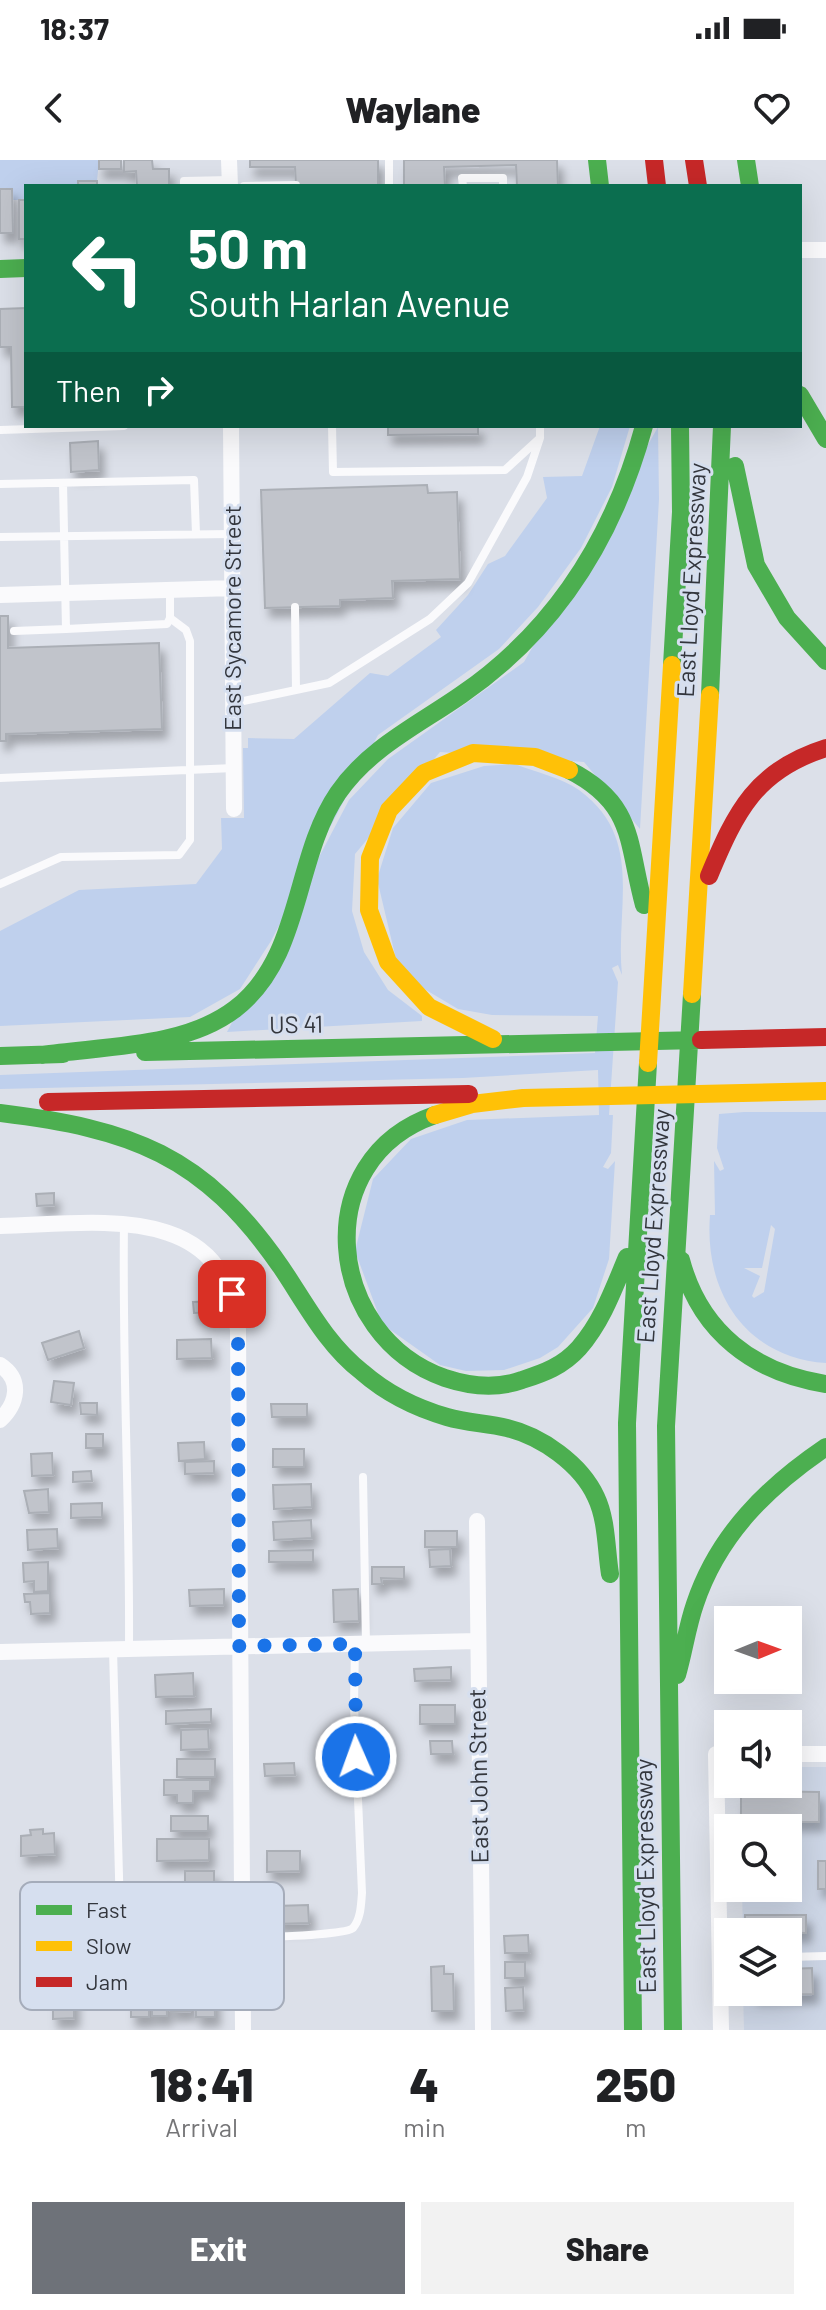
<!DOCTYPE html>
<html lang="en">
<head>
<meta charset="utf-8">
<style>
	:root { --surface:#fff; --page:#f2f2f2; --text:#202124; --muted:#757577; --accent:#6e7279 }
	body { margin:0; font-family:Barlow,sans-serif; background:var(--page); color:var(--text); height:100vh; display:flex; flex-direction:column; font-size:30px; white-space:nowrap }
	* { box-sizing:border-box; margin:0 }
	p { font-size:26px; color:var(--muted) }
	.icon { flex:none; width:44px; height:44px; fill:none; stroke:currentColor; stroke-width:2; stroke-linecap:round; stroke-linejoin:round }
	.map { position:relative; height:1870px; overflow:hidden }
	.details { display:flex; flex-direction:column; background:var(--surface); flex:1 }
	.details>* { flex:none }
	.hud { position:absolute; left:24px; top:24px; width:778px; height:244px; border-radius:0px; box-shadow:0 8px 32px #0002; background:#0b6e4f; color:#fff; overflow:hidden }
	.needle { width:52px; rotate:89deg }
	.fabs { position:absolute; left:714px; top:1446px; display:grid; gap:16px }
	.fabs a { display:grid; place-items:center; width:88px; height:88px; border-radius:0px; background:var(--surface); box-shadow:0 8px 32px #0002; font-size:40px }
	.pin { position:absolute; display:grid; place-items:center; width:68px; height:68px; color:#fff; margin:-34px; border-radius:16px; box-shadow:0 4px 12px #0006 }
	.me { position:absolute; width:88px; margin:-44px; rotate:358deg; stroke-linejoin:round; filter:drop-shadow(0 0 6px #0008) }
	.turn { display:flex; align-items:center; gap:28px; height:168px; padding:0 32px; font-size:36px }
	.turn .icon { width:104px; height:104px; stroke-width:2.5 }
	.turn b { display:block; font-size:56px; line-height:68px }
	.then { display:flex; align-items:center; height:76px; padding:0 32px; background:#0003; gap:16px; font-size:30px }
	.eta { display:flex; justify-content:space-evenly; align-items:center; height:136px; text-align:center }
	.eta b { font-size:48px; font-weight:800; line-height:56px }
	.action { display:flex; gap:16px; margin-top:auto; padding:16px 32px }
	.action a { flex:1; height:92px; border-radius:0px; background:var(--accent); color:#fff; font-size:32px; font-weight:800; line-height:92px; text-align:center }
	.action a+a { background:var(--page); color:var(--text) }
	.status { display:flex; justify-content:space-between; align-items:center; height:56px; padding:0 40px; background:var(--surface); direction:ltr }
	.status svg { height:22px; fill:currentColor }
	header { display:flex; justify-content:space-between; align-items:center; height:104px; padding:0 32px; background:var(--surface); font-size:36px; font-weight:800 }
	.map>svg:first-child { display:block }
	.built { fill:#cdd6e6 }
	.green { fill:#bfd0ed; fill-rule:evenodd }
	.building { fill:#c1c4cb; stroke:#abafb6; stroke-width:2; filter:url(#shadow) }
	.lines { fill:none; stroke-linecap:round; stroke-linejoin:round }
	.lane { stroke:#fafafc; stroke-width:8 }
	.street { stroke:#fafafc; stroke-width:16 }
	.fast { stroke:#4caf50; stroke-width:18 }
	.slow { stroke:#ffc107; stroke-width:18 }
	.jam { stroke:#c62828; stroke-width:18 }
	.route { stroke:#1a73e8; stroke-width:14; stroke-dasharray:0 25.2 }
	.labels { text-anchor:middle; stroke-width:6; stroke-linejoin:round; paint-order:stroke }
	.street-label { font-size:24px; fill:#33363d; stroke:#d6dfef }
	.key { fill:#d6dfef; stroke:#a5acba; stroke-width:2 }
	.key-label { font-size:22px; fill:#33363d }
</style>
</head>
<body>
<div class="status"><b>18:37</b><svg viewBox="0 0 49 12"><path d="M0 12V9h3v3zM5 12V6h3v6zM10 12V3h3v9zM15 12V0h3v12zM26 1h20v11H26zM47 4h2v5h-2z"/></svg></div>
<header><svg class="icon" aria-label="back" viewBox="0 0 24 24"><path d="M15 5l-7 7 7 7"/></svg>Waylane<svg class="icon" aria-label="heart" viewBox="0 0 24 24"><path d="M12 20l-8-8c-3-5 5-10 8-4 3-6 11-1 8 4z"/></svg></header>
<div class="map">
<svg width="826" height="1870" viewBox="0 0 826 1870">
	<defs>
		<filter id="shadow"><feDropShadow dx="5" dy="9" stdDeviation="4" flood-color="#0004"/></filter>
	</defs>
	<rect width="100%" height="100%" fill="#dce0e9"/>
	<path class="built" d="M788,1607h38v263h-82l-1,-38h45v-60h-45l-1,-44h46v-60h-47l-1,-44h48z"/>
	<path class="green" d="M0,0h99l-2,21h-19v5h-52v14h-14l-12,-11z
		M600,266h30l-18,61 -31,61 -43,59 -39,42 -121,86 -107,206 -31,48 -50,28 -190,9v-95l79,-41 117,-6 26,-35 -1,-31h23l-1,-70h5v-10l46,1 76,-66 18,3 53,-39 -5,-7 32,-35 20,-31 17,-8 42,-58 -4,-21 39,-1z
		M658,267l1,72 -19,330 -56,-67 -144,-10 -85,102 -3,57 12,41 24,38 34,26v5l-195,11 122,-232 39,-41 136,-97z
		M515,604c20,8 47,14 64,26 66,48 36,117 43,185l-4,-10 -6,3 6,14 -9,133h4l-2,38 -8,14 5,2 7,-8 -6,98 -16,49 -35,39 -18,11 -36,12 -38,1 -26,-6 -58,-41 -27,-73 18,-72 38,-40 56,-19 132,-5 -1,-45 -135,8 -463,11v-14l595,-22 3,-37 -106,-1 -34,-6 -37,-22 -25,-28 -19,-80 16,-51 38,-45 53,-17z
		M744,952h82v251c-82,-6 -122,-72 -116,-148h5l-1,-54 6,10 4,-2 -7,-21 2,-34zM771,1065l4,4 -11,63 -10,6 -2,-2 8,-20 -16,-8h18z"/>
	<path class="building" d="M99,0h22v9h-22z
		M124,0h28l1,9h16v17h-32l-1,-15 -12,1z
		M250,0h128v26h-82l-1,-19h-45z
		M404,0h153l1,26h-41l-1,-21 -72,2 1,19h-41z
		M78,21h19v5h-19z
		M0,29h12l1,44h-13z
		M19,40h7v39h-7z
		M26,148v99h-14l-1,-60h-11v-38z
		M388,266h90v8l-90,1z
		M98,281l1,29 -28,2 -1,-29z
		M427,325l1,8 29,-1 3,87 -68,2 1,17 -53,2v6l-75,2 -4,-118z
		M0,456h8v32l151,-5 3,86 -156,5v7h-6z
		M54,1033v12l-17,1 -1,-12z
		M216,1141l1,11 -23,1 -1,-11z
		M79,1171l5,17 -36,12 -6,-17z
		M211,1179l1,19 -35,1v-19z
		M54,1221l20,2 -3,22 -20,-3z
		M80,1243h17v12l-16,-1z
		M271,1244h36v13h-35z
		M86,1274h17v14h-17z
		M204,1282l1,17 -26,2 -1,-18z
		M273,1289h31v18h-31z
		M52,1293l1,22 -21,1 -1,-22z
		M214,1301v12l-29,1v-12z
		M91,1311l1,10 -19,1v-10z
		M311,1324l1,23 -38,2 -1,-24z
		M48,1329l1,23 -20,1 -5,-22z
		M102,1343v14l-31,1v-14z
		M311,1360l1,18 -38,2 -1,-18z
		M57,1369l1,19 -30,2 -1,-20z
		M425,1371h32v16h-32z
		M450,1389l1,17 -21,1 -1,-17z
		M313,1390v12h-44v-11z
		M48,1402v29l-14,1v-11l-10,1 -1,-19z
		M372,1407h32v12l-23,-1 1,6h-10z
		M224,1429v16l-34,1 -1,-16z
		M358,1429l1,32 -25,1 -1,-32z
		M50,1433v20l-19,1 -1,-12h-5l-1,-8z
		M451,1507v13l-36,1 -1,-12z
		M193,1513l1,23 -38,1 -1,-22z
		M420,1545h35v19h-35z
		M211,1549v13l-45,2v-13z
		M208,1569l1,20 -28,1v-20z
		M430,1581h22l1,13h-22z
		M177,1599h38v18h-38z
		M294,1603l1,12 -30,1 -1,-12z
		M164,1620h46v11h-17v12h-16v-8h-13z
		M757,1631l62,1v30h-78v-26h16z
		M171,1656h37v15h-37z
		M43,1669v5l11,-1 1,21 -34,2v-20l10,-1 -1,-5z
		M157,1679h52v21l-52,1z
		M267,1691h33v20l-33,1z
		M818,1701h8v28h-8z
		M185,1711h29v17h-29z
		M308,1745l1,18 -34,1v-18z
		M745,1755h61v18l-61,-1z
		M528,1775l1,18h-24l-1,-17z
		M505,1802h20v16h-20z
		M444,1806v8h9l1,37h-22l-1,-44z
		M812,1808l1,26 -60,1v-3h35v-23z
		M195,1813h19l1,44h-19z
		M152,1816h14l1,40h-15z
		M131,1827h18v30h-18z
		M191,1827v24l-20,1 -1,-24z
		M523,1827l1,23 -18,1 -1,-23z
		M53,1829h21v29l-21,1z"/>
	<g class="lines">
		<path class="lane" d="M389,0v26
			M184,26v-5l46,-1
			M244,26l52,-1
			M463,26l-1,-8h41v8
			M332,266l1,46 172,-2 35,-32v-12
			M0,270l124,-4
			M63,323l3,146 101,-5 3,-6v-28
			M0,324l194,-4 2,54
			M0,377l231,-3
			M295,447l1,83
			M14,471l52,-2
			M234,543l95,-20 101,-64 38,-36 59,-106 13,-39
			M0,618l234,-10
			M0,724l61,-27 118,-2 11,-15v-199l-4,-11 -16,-12
			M124,1064c-2,142 6,283 5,424
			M363,1317l3,167
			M113,1489l7,265 7,19c22,7 214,6 226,-5 8,-9 8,-24 9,-35l-8,-188 1,-61
			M788,1797l38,-1"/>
		<path class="street" d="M229,0l1,26
			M800,90h26
			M231,266l3,383
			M0,435l233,-7
			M0,1066c95,-2 227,-27 238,104l5,700
			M0,1205c23,15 17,39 0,55
			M477,1361l6,509
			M0,1492l477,-11
			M788,1594h38
			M721,1870l-5,-276h12"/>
		<path class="fast" d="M597,0l3,26
			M746,0l4,26
			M0,109l26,-1
			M800,235l26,44
			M735,306l21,99 31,53 39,43
			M672,505l9,-153 -1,-86
			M710,535l12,-269
			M569,610c67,34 58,74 75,135
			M145,892l556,-12
			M42,895c61,-9 142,-7 193,-46 68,-52 58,-150 103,-216 31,-45 80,-68 123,-98 95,-65 153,-159 183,-269
			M0,896l63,-2
			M0,953c131,16 203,41 281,154 25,37 45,77 81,105 24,21 54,36 85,45 20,6 40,6 60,11 34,8 74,36 89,69 11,23 10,52 14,77
			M435,955c-128,44 -110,221 10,263 24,8 52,11 77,2 22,-7 41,-14 57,-32 23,-26 35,-60 48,-91
			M681,1100c19,72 73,113 145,124
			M677,1515c7,-24 10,-48 18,-71 23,-69 72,-117 131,-157
			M633,1870l-6,-607 21,-360
			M673,1870l-7,-604 26,-432"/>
		<path class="slow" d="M692,834l18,-299
			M493,879l-64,-32 -41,-45 -19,-52 1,-52 19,-48 35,-37 49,-20 62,4 34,13
			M648,903l24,-398
			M435,955l37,-11 51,-6 303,-7"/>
		<path class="jam" d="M654,0l3,26
			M694,0l4,26
			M709,716c27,-65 47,-106 117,-128
			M701,880l125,-3
			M48,942l421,-8"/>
	</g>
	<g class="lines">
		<path class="route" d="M232,1134l6,36 1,316 116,-2 1,113"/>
	</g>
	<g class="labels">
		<g class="street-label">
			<text transform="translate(692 420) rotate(-87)" y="8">East Lloyd Expressway</text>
			<text transform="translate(233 458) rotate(-90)" y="8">East Sycamore Street</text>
			<text transform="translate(296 865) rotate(-1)" y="8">US 41</text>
			<text transform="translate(654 1066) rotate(-86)" y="8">East Lloyd Expressway</text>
			<text transform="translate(479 1616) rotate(-91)" y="8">East John Street</text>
			<text transform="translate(646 1716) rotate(-91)" y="8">East Lloyd Expressway</text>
		</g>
	</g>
	<rect x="20" y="1722" width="264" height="128" rx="12" class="key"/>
	<rect x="36" y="1745" width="36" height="10" fill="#4caf50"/>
	<rect x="36" y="1781" width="36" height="10" fill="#ffc107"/>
	<rect x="36" y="1817" width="36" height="10" fill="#c62828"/>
	<g class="key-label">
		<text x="86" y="1758">Fast</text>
		<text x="86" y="1794">Slow</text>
		<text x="86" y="1830">Jam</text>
	</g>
</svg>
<div class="fabs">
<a><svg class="needle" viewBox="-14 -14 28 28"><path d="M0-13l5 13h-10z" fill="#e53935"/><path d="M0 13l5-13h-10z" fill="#757577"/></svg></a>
<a><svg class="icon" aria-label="sound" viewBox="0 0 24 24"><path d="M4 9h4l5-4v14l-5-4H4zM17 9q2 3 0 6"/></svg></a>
<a><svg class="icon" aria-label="search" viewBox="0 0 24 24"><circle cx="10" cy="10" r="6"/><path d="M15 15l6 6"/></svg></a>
<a><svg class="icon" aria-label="layers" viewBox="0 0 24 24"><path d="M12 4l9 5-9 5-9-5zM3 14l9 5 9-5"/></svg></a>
</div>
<div class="pin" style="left:232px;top:1134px;background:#d93025"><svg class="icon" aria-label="arrive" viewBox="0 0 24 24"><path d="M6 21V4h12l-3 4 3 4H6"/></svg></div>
<svg class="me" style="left:356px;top:1597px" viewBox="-20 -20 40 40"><circle r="17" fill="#1a73e8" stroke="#fff" stroke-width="3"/><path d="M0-11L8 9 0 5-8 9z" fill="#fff"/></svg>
<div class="hud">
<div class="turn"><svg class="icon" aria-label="left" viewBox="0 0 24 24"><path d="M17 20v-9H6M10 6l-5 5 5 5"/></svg><div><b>50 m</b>South Harlan Avenue</div></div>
<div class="then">Then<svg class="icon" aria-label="right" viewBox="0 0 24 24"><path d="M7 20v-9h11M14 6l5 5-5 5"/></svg></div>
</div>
</div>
<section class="details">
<div class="eta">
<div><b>18:41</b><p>Arrival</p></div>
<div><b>4</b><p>min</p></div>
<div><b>250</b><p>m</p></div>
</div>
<div class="action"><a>Exit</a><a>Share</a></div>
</section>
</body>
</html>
